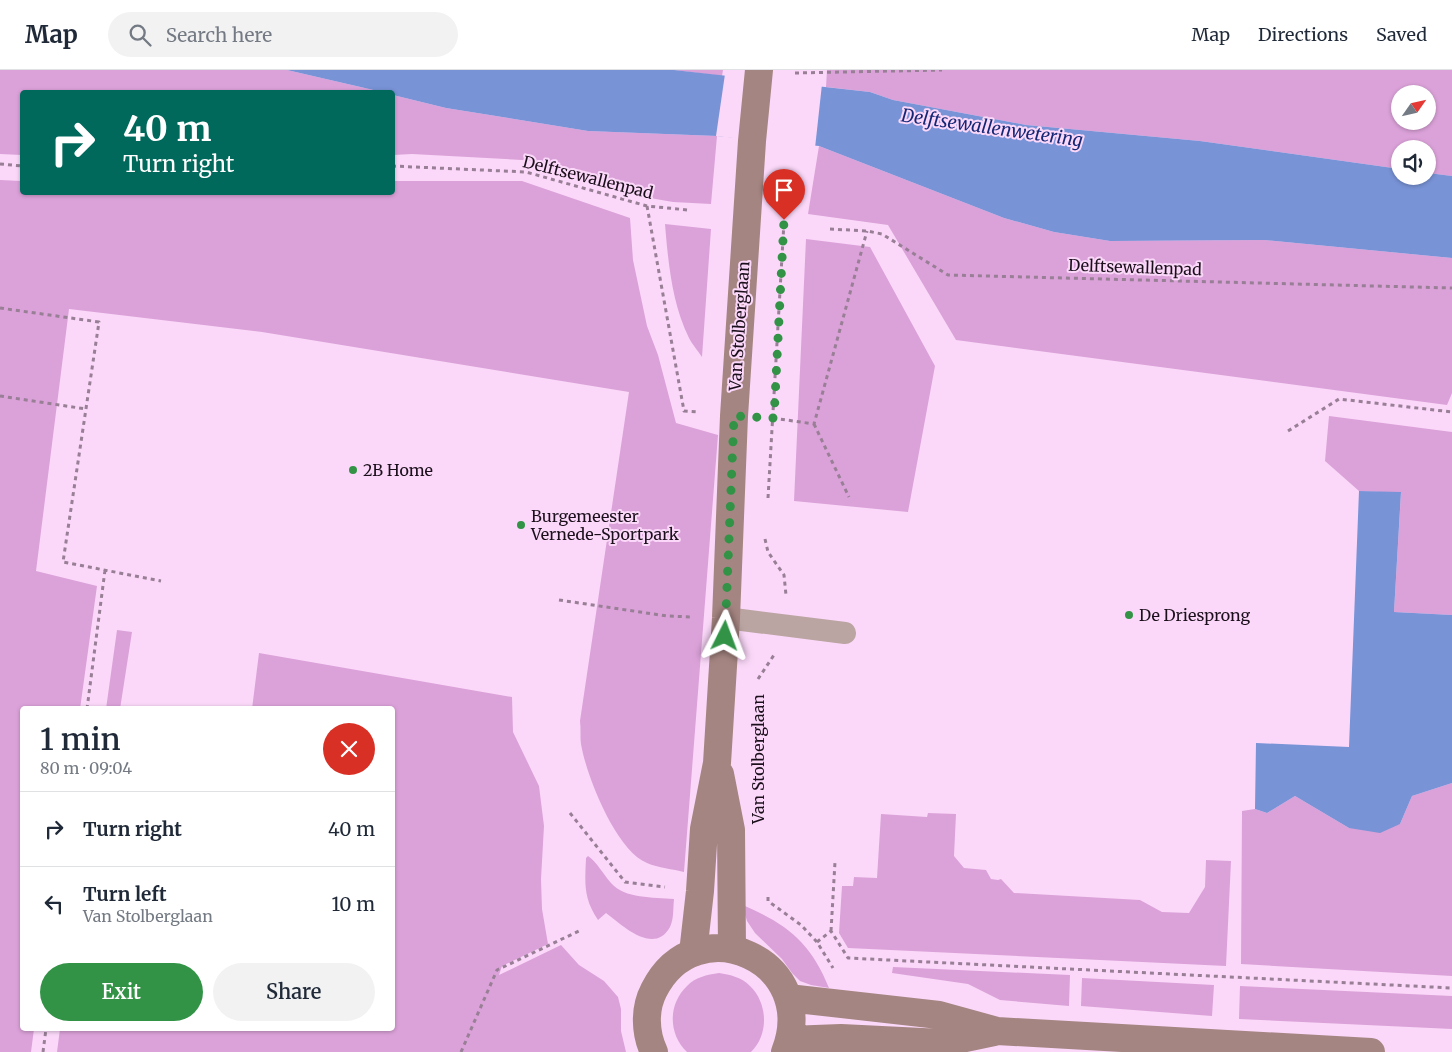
<!DOCTYPE html>
<html lang="en">
<head>
<meta charset="utf-8">
<style>
	:root { --surface:#fff; --page:#f2f2f3; --text:#1f2937; --muted:#747a83; --line:#e0e1e3; --accent:#329347 }
	body { margin:0; font-family:Merriweather,serif; background:var(--page); color:var(--text); height:100vh; display:flex; flex-direction:column; font-size:19px; white-space:nowrap }
	* { box-sizing:border-box; margin:0 }
	p { font-size:16px; color:var(--muted) }
	.icon { flex:none; width:28px; height:28px; fill:none; stroke:currentColor; stroke-width:2; stroke-linecap:round; stroke-linejoin:round }
	.map { position:relative; flex:1; overflow:hidden }
	.panel { position:absolute; left:20px; top:636px; width:375px; height:325px; display:flex; flex-direction:column; background:var(--surface); border-radius:5px; box-shadow:0 1px 4px #0004 }
	.panel>* { flex:none }
	.hud { position:absolute; left:20px; top:20px; width:375px; height:105px; border-radius:5px; box-shadow:0 1px 4px #0004; background:#00695c; color:#fff; overflow:hidden }
	.needle { width:32px; rotate:56deg }
	.fabs { position:absolute; left:1391px; top:15px; display:grid; gap:10px }
	.fabs a { display:grid; place-items:center; width:45px; height:45px; border-radius:50%; background:var(--surface); box-shadow:0 1px 4px #0004; font-size:25px }
	.pin { position:absolute; display:grid; place-items:center; width:42px; height:42px; color:#fff; margin:-51px -21px; border-radius:50% 50% 50% 0; rotate:-45deg; box-shadow:0 0 5px #0007 }
	.pin .icon { rotate:45deg }
	.me { position:absolute; width:55px; margin:-28px; rotate:3deg; stroke-linejoin:round; filter:drop-shadow(0 0 4px #0008) }
	.turn { display:flex; align-items:center; gap:18px; height:105px; padding:0 20px; font-size:22px }
	.turn .icon { width:65px; height:65px; stroke-width:2.5 }
	.turn b { display:block; font-size:35px; line-height:42px }
	.round { display:grid; place-items:center; flex:none; width:52px; height:52px; border-radius:26px; background:var(--page) }
	.overview { display:flex; align-items:center; justify-content:space-between; height:85px; padding:0 20px }
	h1 { font-size:30px; font-weight:600; line-height:38px }
	.primary-button { display:flex; gap:10px; margin-top:auto; padding:10px 20px }
	.primary-button a { flex:1; height:58px; border-radius:30px; background:var(--accent); color:#fff; font-size:20px; font-weight:600; line-height:58px; text-align:center }
	.primary-button a+a { background:var(--page); color:var(--text) }
	ul { padding:0; list-style:none }
	li { display:flex; align-items:center; gap:15px; height:75px; padding:0 20px; border-top:1px solid var(--line) }
	li div { flex:1 }
	li b { display:block; font-size:19px }
	li em { font-style:normal }
	header { display:flex; align-items:center; gap:30px; box-sizing:border-box; height:70px; padding:0 25px; background:var(--surface); border-bottom:1px solid var(--line) }
	header strong { font-size:24px }
	nav { display:flex; gap:28px; margin-inline-start:auto; font-size:18px }
	.search { width:350px; height:45px; background:var(--page); display:flex; align-items:center; gap:12px; box-sizing:border-box; padding:0 18px; border-radius:28px; color:var(--muted); font-size:19px }
	.map>svg:first-child { display:block }
	.green { fill:#dba2d9; fill-rule:evenodd }
	.water { fill:#7893d6 }
	.pier { fill:#fbd8f9 }
	.lines { fill:none; stroke-linecap:round; stroke-linejoin:round }
	.path { stroke:#987f96; stroke-width:3; stroke-dasharray:4 4; stroke-linecap:butt }
	.lane { stroke:#bba5a2; stroke-width:22 }
	.secondary { stroke:#a58581; stroke-width:28 }
	.route { stroke:#329347; stroke-width:9; stroke-dasharray:0 16.2 }
	.poi-dot { fill:#329347; stroke:#fbd8f9; stroke-width:2 }
	.labels { text-anchor:middle; stroke-width:4; stroke-linejoin:round; paint-order:stroke }
	.street-label { font-size:16px; fill:#1a0f1a; stroke:#fbd8f9 }
	.poi-label { font-size:16px; fill:#1a0f1a; stroke:#fbd8f9; text-anchor:start }
	.water-label { font-size:18px; font-style:italic; fill:#142775; stroke:#fbd8f9 }
</style>
</head>
<body>
<header>
<strong>Map</strong>
<div class="search"><svg class="icon" aria-label="search" viewBox="0 0 24 24"><circle cx="10" cy="10" r="6"/><path d="M15 15l6 6"/></svg>Search here</div>
<nav><a>Map</a><a>Directions</a><a>Saved</a></nav>
</header>
<div class="map">
<svg width="1452" height="982" viewBox="0 0 1452 982">
	<rect width="100%" height="100%" fill="#fbd8f9"/>
	<path class="green" d="M0,0h287l95,22h-360v63l-22,-1z
		M674,0h49l-1,6z
		M827,0h625v106l-24,-3v-24h-28v20l-200,-28 -174,-16 -133,-25 -23,-8 -44,-5zM1400,24h28v27h-28z
		M393,25l53,13 142,23 129,5 -6,68 -38,-2 -23,-4 -110,-37 -128,-7 -19,1z
		M819,76l185,72 50,14 56,9 154,-1 188,18v135l-5,12 -491,-65 -68,-115 -80,-11z
		M0,110l22,1v11h370l1,-11h129l108,37 3,42 14,66 11,29 18,68 42,12 -34,437c-11,-3 -26,-4 -37,-9 -31,-12 -61,-88 -66,-119 -1,-7 0,-15 -1,-23l49,-329 -367,-60 -193,-23 -33,262 61,15 -17,123h-58v320h12l-3,23h-31z
		M665,154l46,5 -9,128c-4,-6 -10,-13 -13,-19 -17,-34 -21,-77 -24,-114z
		M806,169l64,8 65,119 -27,146 -114,-11z
		M1329,346l123,16v183l-58,-3 7,-119 -42,-2 -34,-30z
		M117,560l15,2 -12,77h-14z
		M259,583l253,44 1,35 26,54 5,40 -3,53 1,30 6,35 -46,22 -3,9 62,-30 18,20 25,16 14,16 3,12v22l5,21h-569l3,-23h332v-320h-140z
		M1452,713v193l-211,-12 1,-153 13,-2 12,4 28,-17 54,32 51,-4 12,-28z
		M928,743l28,1 -2,42 10,12 22,2 5,9 7,1 3,-1 13,14 126,7 22,12 27,1 16,-26 1,-27 25,1 -5,105 -378,-18 -9,-15 3,-47h11l1,-9 23,1 4,-64 46,3z
		M588,786c9,6 15,18 23,27 14,16 42,14 63,16 -1,9 0,20 -4,28 -16,29 -48,-2 -64,-14l-8,7c-15,-22 -13,-37 -12,-62z
		M745,836c43,19 66,37 84,82l-18,-3 -11,-4 -8,-8 -10,-14 -27,-26 -8,-12 -4,-13z
		M893,897l177,8 -1,31 -69,-6 -32,-16 -76,-11z
		M719,903c11,2 23,4 31,13 18,17 19,49 1,66h-64c-19,-18 -19,-48 0,-66 8,-9 20,-11 32,-13z
		M1082,908l132,7 -2,31 -131,-10z
		M1240,916l212,10v33l-213,-10z"/>
	<path class="water" d="M287,0h387l196,22 23,8 133,25 174,16 200,28v7h28v-3l24,3v82l-188,-18 -154,1 -56,-9 -50,-14 -185,-72 -102,-10 -129,-5 -142,-23 -53,-13 -1,-3h-10z
		M1359,421l42,1 -7,120 58,3v168l-40,13 -12,28 -20,9 -31,-5 -54,-32 -28,17 -12,-4 1,-66 93,4z"/>
	<path class="pier" d="M725,4l97,10 -7,64 -99,-12z"/>
	<g class="lines">
		<path class="path" d="M795,3l147,-3
			M0,94l22,2
			M392,96l134,6 121,34 41,4
			M647,136l37,205 15,1
			M830,159l37,2 15,3 66,41 504,13
			M0,238l99,14 -36,240 98,19
			M0,326l86,13
			M773,348l41,6 53,-193
			M814,354l35,73
			M1288,361l51,-32 113,13
			M768,428l16,-276
			M765,469l3,13 16,23 2,20
			M559,530l108,16 26,1
			M758,609l16,-24
			M87,639l18,-139
			M757,706l1,-74
			M570,743l55,69 40,5
			M768,827v4l33,24 16,17 16,26
			M831,861l4,-69
			M817,872l14,-11 17,27 604,30
			M43,982l3,-23
			M461,982l36,-82 84,-40"/>
		<path class="lane" d="M726,548l119,15"/>
		<path class="secondary" d="M720,704l11,56 1,119
			M693,883l7,-62 4,-62 13,-66 9,-145 8,-202 18,-275 7,-71
			M788,928l151,17 58,16 374,21
			M789,970l52,-2 101,5 52,-11
			M654,982c-9,-19 -10,-43 0,-62 42,-84 167,-30 131,62"/>
	</g>
	<g class="lines">
		<path class="route" d="M725,566l9,-220 40,2 10,-198"/>
	</g>
	<g class="poi-dot">
		<circle cx="353" cy="400" r="5"/>
		<circle cx="521" cy="455" r="5"/>
		<circle cx="1129" cy="545" r="5"/>
	</g>
	<g class="labels">
		<g class="street-label">
			<text transform="translate(588 107) rotate(14)" y="6">Delftsewallenpad</text>
			<text transform="translate(1135 197) rotate(2)" y="6">Delftsewallenpad</text>
			<text transform="translate(739 256) rotate(-86)" y="6">Van Stolberglaan</text>
			<text transform="translate(758 689) rotate(-90)" y="6">Van Stolberglaan</text>
		</g>
		<g class="poi-label">
			<text x="363" y="406">2B Home</text>
			<text x="531" y="452">Burgemeester<tspan x="531" dy="18">Vernede-Sportpark</tspan></text>
			<text x="1139" y="551">De Driesprong</text>
		</g>
		<g class="water-label">
			<text transform="translate(992 58) rotate(8)" y="6">Delftsewallenwetering</text>
		</g>
	</g>
</svg>
<div class="fabs">
<a><svg class="needle" viewBox="-14 -14 28 28"><path d="M0-13l5 13h-10z" fill="#e53935"/><path d="M0 13l5-13h-10z" fill="#747a83"/></svg></a>
<a><svg class="icon" aria-label="sound" viewBox="0 0 24 24"><path d="M4 9h4l5-4v14l-5-4H4zM17 9q2 3 0 6"/></svg></a>
</div>
<div class="pin" style="left:784px;top:150px;background:#d93025"><svg class="icon" aria-label="arrive" viewBox="0 0 24 24"><path d="M6 21V4h12l-3 4 3 4H6"/></svg></div>
<svg class="me" style="left:725px;top:566px" viewBox="-20 -20 40 40"><path d="M0-17L14 15 0 8-14 15z" fill="#329347" stroke="#fff" stroke-width="4"/></svg>
<div class="hud">
<div class="turn"><svg class="icon" aria-label="right" viewBox="0 0 24 24"><path d="M7 20v-9h11M14 6l5 5-5 5"/></svg><div><b>40 m</b>Turn right</div></div>
</div>
<section class="panel">
<div class="overview"><div><h1>1 min</h1><p>80 m · 09:04</p></div><a class="round" style="background:#d93025;color:#fff"><svg class="icon" aria-label="close" viewBox="0 0 24 24"><path d="M6 6l12 12M18 6L6 18"/></svg></a></div>
<ul>
<li><svg class="icon" aria-label="right" viewBox="0 0 24 24"><path d="M7 20v-9h11M14 6l5 5-5 5"/></svg><div><b>Turn right</b></div><em>40 m</em></li>
<li><svg class="icon" aria-label="left" viewBox="0 0 24 24"><path d="M17 20v-9H6M10 6l-5 5 5 5"/></svg><div><b>Turn left</b><p>Van Stolberglaan</p></div><em>10 m</em></li>
</ul>
<div class="primary-button"><a>Exit</a><a>Share</a></div>
</section>
</div>
</body>
</html>
